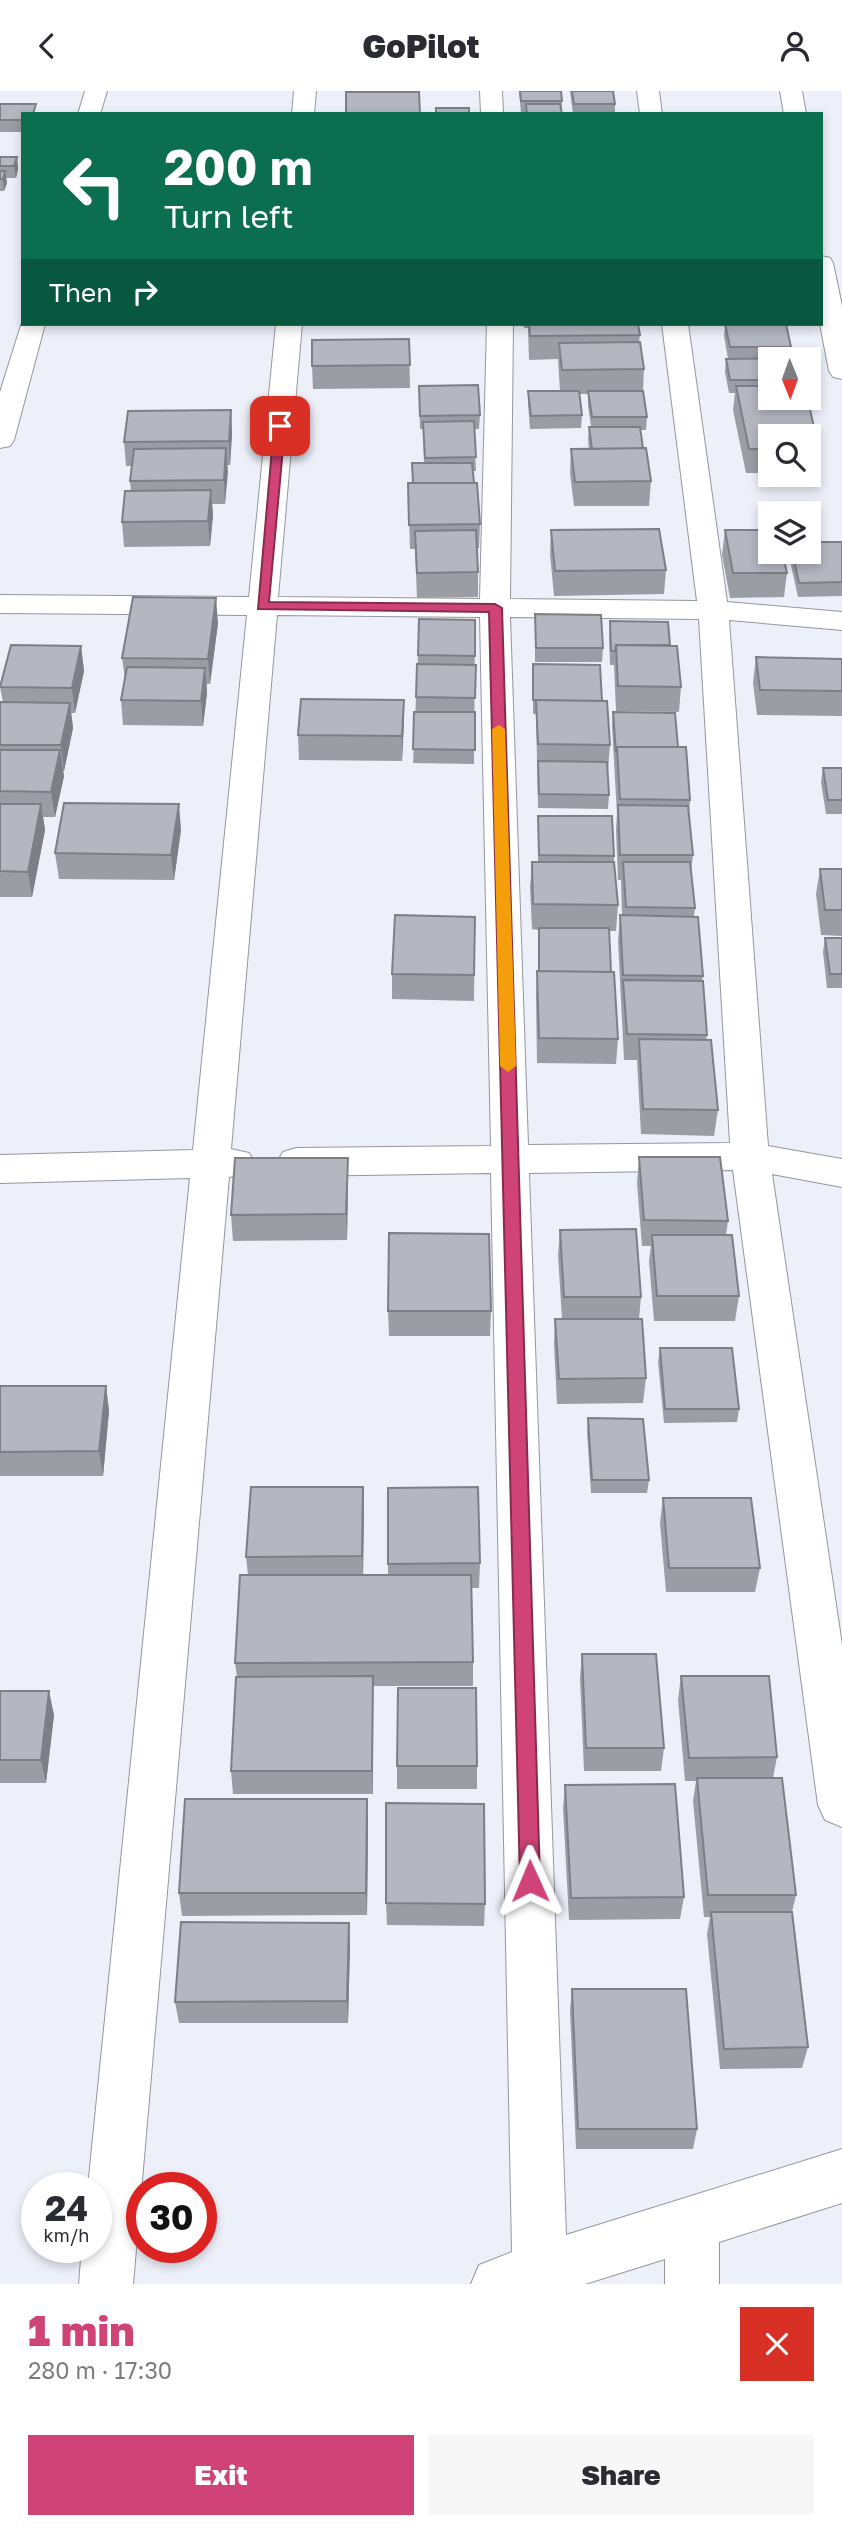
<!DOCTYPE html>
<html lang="en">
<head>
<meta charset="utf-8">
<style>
	:root { --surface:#fff; --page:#f7f7f7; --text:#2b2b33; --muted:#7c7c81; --accent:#cf4377 }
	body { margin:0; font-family:"Golos Text",sans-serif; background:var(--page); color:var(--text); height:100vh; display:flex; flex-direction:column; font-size:26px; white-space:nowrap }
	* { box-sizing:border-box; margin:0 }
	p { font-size:23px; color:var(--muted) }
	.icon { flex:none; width:38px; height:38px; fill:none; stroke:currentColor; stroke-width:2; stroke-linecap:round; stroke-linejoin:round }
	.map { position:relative; height:2193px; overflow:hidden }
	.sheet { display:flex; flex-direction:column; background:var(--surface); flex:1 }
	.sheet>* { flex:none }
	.top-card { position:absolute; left:21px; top:21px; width:802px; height:214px; border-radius:0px; box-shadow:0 4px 10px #0003; background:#0b6e4f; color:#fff; overflow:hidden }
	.needle { width:46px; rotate:179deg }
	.buttons { position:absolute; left:758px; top:256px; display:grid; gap:14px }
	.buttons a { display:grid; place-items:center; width:63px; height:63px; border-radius:0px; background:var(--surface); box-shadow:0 4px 10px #0003; font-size:35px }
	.speed { position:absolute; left:21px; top:2081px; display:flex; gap:14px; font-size:35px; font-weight:700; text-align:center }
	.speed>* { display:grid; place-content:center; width:91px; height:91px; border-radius:50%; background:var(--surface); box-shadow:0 4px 10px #0003; line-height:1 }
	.speed small { font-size:18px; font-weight:400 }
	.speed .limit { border:10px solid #d22; background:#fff; color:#111 }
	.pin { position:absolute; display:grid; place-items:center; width:60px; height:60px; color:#fff; margin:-30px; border-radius:14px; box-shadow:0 4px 10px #0006 }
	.me { position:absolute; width:77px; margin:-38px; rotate:359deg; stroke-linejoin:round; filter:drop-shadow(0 0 5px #0008) }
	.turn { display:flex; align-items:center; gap:24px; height:147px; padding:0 28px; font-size:32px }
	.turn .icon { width:91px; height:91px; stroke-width:2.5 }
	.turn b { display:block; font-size:49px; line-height:60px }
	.then { display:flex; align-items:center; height:66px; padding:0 28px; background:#0003; gap:14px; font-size:26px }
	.round { display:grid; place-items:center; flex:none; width:74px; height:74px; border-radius:0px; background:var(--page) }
	.head { display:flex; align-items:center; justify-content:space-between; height:119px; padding:0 28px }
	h1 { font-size:42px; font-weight:800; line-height:52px; color:var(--accent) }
	.button { display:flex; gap:14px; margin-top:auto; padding:14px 28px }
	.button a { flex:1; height:80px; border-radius:0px; background:var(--accent); color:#fff; font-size:28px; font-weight:800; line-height:80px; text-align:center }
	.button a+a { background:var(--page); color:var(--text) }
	header { display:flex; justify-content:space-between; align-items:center; height:91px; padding:0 28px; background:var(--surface); font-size:32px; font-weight:800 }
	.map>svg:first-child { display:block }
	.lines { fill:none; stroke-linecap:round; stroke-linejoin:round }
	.minor-casing { stroke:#9497a0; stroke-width:2 }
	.minor { fill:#fff; fill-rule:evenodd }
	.wall { fill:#9b9da5 }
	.shaded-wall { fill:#7e7f86 }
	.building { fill:#b4b6c0; stroke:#7e7f86; stroke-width:2 }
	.route { fill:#cf4377; stroke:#872c4d; stroke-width:2 }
	.slow { fill:#f59e0b }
</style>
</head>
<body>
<header><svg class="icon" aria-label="back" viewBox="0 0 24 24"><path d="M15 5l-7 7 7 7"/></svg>GoPilot<svg class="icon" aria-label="person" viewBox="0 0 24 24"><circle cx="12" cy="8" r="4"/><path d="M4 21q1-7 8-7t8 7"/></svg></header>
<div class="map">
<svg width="842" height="2193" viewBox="0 0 842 2193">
	<rect width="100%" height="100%" fill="#edeff9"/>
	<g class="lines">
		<defs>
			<path id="minor" d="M85,0h22l-7,23h-22z
				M294,0h22l-2,23h-22z
				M480,0h22l1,23h-22z
				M637,0h22l3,23h-22z
				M780,0h22l4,23h-22z
				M821,165l9,2 3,5 9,43v73l-9,-2 -4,-6 -9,-47z
				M23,228v5h22l-31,116 -4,6 -10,2v-56z
				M276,233h26l-24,273 202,2 7,-275h26l-3,275 187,2 -35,-277h26l39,278 115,10v18l-113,-10 39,526 74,13v28l-70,-13 70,471v182l-17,-7 -7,-15 -85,-635 -204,3 37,1062 276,-86v54l-123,39v42h-54v-25l-80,25h-114l8,-19 33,-13 -21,-1079 -195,3 -13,-4 -6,-10 6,-10 13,-4 195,-2 -11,-529 -203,-2 -46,534 18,4 6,10 -6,10 -20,4 -96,1107h-54l3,-37h14v-60h-8l102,-1009 -190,5v-28l193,-5 54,-535 -247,-2v-18l249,2zM510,526l189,2 31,524 -202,2z"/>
		</defs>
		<use href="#minor" class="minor-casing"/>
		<use href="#minor" class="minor"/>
	</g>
	<path class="wall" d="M516,0h50h-5l1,10v13l-41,-1 -2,-22z
		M570,0h43l2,13v10h-42z
		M0,13l23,10v18h-23z
		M0,66h17l1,12 -2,9h-10l1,5 -3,8h-4z
		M523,233h115l2,11 -1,7 5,27 -1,22 4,26 -1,13h-6l3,18 8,33 -2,25h-75l-4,-33 1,-24h18l-1,-9 1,-13h2l-3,-22v-11h-8l2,21 -1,13 -51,1 -2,-25v-13h32l-2,-32 -29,1 -1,-32h-4z
		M713,233h73l5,23 -1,11 9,1h-29v38h37l12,51 -3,25h-8v-37h-38v37h-24l-13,-63 2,-17h-6l-4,-21 1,-13h2l-4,-23 1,-11h-11z
		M409,248l1,49 -97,1 -1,-23z
		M419,295l61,29 -1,14h-5l2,42h-3l7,53 -1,24 -2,1 1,23v25l-61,1 -2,-49h-5l-2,-66h5l11,-20 -1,-34h-3z
		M231,319l1,24 -2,31h-3l-2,39h-13l1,11 -3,31 -86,1 -2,-25 9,-31 -1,-10 2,-15h-6l-2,-24z
		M551,439l115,40 -2,24 -110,2 -4,-42z
		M725,439l62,43 -3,24 -54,1 -8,-43z
		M842,451v54l-44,1 -9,-41v-5h19z
		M535,523l68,34 -1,14h-67z
		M475,529l-1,144 -61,-1 5,-108z
		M610,530l60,24 11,42 -2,25 -63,-1 -2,-46h-4l-1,-30z
		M218,532l-8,61h-3v9l-4,33 -80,-1 -2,-25 4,-21 -3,-21z
		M81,555l3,25 -9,42h-4l2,15 -9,43h-1l1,5 -9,41h-12l2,13 -13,67h-32v-195h3l-3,-15z
		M756,566l86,2v57l-85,-1 -4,-32z
		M533,573l69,37 8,44 -2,25h-1l2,25 -1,14 -70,-1 -2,-94h-3z
		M404,609l-2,61 -103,-1 -1,-25z
		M613,621l65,35 12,53 -1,15 4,40 -2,16 4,37 -1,8 9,60 -1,5 5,54 -1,5 12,70 -4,26 -73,-2 -4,-74h-13l-6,-119 2,-26h2l-1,-35h-3l-2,-50 1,-16 -5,-88z
		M823,677h19v46h-16l-5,-32z
		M538,725l76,40v6l4,43 -2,26h-7l2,41 7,67 -2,25 -79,-1 -1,-67 1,-25h1v-41l-6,-1 -2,-42 2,-25h6z
		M181,739l-7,50 -115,-1 -4,-26z
		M820,778h22v67l-21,-1 -5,-41z
		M475,826l-1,84 -82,-2v-25z
		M825,847h17v50h-15l-4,-36z
		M639,1066l89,64 -2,14 13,61 -4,25h-81l-5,-60 2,-15h-9l-5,-63z
		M348,1067v25l-1,57 -114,1 -2,-26z
		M560,1139l81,67 -2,22 7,59 -3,25 -86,1 -3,-60 1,-25h7l-4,-64z
		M388,1220h103l-1,25h-101z
		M660,1257l79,61 -2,13 -73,1 -6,-61z
		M0,1295h106l3,25 -6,65h-103z
		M588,1327l61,62 -2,13h-56l-4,-61z
		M363,1396v88h25v-87l92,75 -1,25h-7l1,74v24h-100v108h-140l-2,-23 6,-94 -2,-14 13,-88 -2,-18z
		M663,1407l97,70 -5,24h-89l-6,-69z
		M582,1563l82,94 -3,23h-77l-4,-93z
		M681,1585l96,81 -4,21 23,117 -4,17 16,135 -6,21 -82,1 -13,-135 3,-17h-6l-11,-116 3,-20h-11l-7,-81z
		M0,1600l54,24 -8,68h-46z
		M397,1675h80v23h-80z
		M565,1694l119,112 -4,22 -111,1 -6,-112z
		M368,1731l-1,93 -185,1 -3,-23z
		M386,1812l99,1 -1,22 -97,-1z
		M350,1854l-2,78h-169l-4,-21z
		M572,1898l125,140 -4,20h-117l-6,-139z"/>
	<path class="shaded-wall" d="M17,66l1,12 -2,9 -2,-12z
		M5,80l2,12 -3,8 -1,-12z
		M231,319l1,24 -2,31 -1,-24z
		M226,357l2,24 -3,32 -1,-24z
		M211,399l2,25 -3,31 -2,-25z
		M216,507l2,25 -8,61 -2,-25z
		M81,555l3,25 -9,42 -3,-25z
		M205,577l2,25 -4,33 -2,-25z
		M404,609v25l-2,36v-25z
		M70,612l3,25 -9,43 -3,-26z
		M60,659l4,26 -9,41 -4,-25z
		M41,713l4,26 -13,67 -4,-25z
		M179,713l2,26 -7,50 -3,-25z
		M348,1067v25l-1,57 -1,-26z
		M106,1295l3,25 -6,65 -4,-25z
		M363,1396l1,25 -1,69 -1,-25z
		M373,1585v118l-1,-23z
		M49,1600l5,24 -8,68 -5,-23z
		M367,1708l1,23 -1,93 -1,-22z
		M349,1832l1,22 -2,78 -1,-22z"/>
	<path class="building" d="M520,0h41l1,10h-41z
		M572,0h41l2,13h-41z
		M346,1h73l1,22h-74z
		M0,13h36l-3,10h-10v6h-23z
		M526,13h34l2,10h-35z
		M436,17h33v6h-33z
		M0,66h17l-3,9h-14z
		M0,80h5l-2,8h-3z
		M529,233h109l2,11 -110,1z
		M725,233h61l5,23h-61z
		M409,248l1,26 -98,1v-26z
		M640,251l4,27 -82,1 -3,-27z
		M799,267l-29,1v21h-40l-4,-21z
		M478,294l2,30 -60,1 -1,-30z
		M736,295h34v11h37l12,51 -11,1v-13h-38v13h-21z
		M528,300h51l3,24 -51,1z
		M588,300h55l4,26h-55z
		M231,319l-2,31 -105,1 4,-31z
		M474,330l2,36 -51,1 -2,-36z
		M589,336h51l3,21 -51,1z
		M226,357l-2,32 -94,1 4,-32z
		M646,357l5,33 -76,1 -4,-33z
		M412,372h60l2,20h-61z
		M408,392h69l3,41 -71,1z
		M211,399l-3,31 -86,1 3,-31z
		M659,438l7,41 -111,1 -4,-41z
		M476,439l2,42 -61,1 -2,-42z
		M725,439h45v21h12l5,22h-54z
		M808,451h34v40l-43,1 -7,-32h16z
		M133,506l83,1 -8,61 -86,-1z
		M535,523l66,1 2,33h-67z
		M419,528l56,1v36l-57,-1z
		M610,530l58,1 2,23h-54l-1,6h-4z
		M11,554l70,1 -9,42 -72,-1z
		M616,554l61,1 4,41 -63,-1z
		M756,566l86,2v32l-82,-1z
		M417,573l59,1 -1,33 -59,-1z
		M533,573l67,1 2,36 -69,-1z
		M127,576l78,1 -4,33 -80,-1z
		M301,608l103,1 -2,36 -104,-1z
		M536,609l71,1 3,44 -72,-1z
		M0,611l70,1 -9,42h-61z
		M414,621h61v38l-62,-1z
		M613,621l62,1 3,34h-61l-1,5z
		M617,656h69l4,53 -70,-1z
		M0,659h60l-9,42 -51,-1z
		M538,670l69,1 2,33 -70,-1z
		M823,677h19v32h-14z
		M64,712l115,1 -8,51 -116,-2z
		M0,713h41l-13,68 -28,-1z
		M618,714l70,1 5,49h-73z
		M538,725h74l2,40 -75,-1z
		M532,771h82l4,43 -85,-1z
		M623,771h67l5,46 -69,-1z
		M820,778h22v41h-17z
		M395,824l80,2 -1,58 -82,-1z
		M620,824l78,2 5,59 -80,-1z
		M539,837h70l2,44 -72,-1z
		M825,847h17v36h-12z
		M537,880l77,1 4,67 -79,-1z
		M623,889l80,1 4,54 -80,-1z
		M639,948l72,1 7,70 -75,-1z
		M639,1066h81l8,64 -84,-1z
		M235,1067h113l-2,56 -115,1z
		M636,1138l5,68h-77l-4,-67z
		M389,1142l100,1 2,77h-103z
		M652,1144h80l7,61h-82z
		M555,1228h87l4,59 -87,1z
		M660,1257h72l7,61h-74z
		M0,1295h106l-7,65 -99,1z
		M588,1327l55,1 6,61h-57z
		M251,1396h112l-1,69 -116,1z
		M478,1396l2,76 -92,1v-76z
		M663,1407h88l9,70h-91z
		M240,1484h231l2,87 -238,1z
		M582,1563h74l8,94h-78z
		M373,1585l-1,95h-141l5,-94z
		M681,1585h88l8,81 -88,1z
		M398,1597h78l1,78h-80z
		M0,1600h49l-8,69h-41z
		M697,1687h85l14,117h-88z
		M675,1693l9,113 -113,1 -6,-113z
		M185,1708h182l-1,94h-187z
		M386,1712l98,1 1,100 -99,-1z
		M711,1821h81l16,135 -84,2z
		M181,1831l168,1 -2,78 -172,1z
		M572,1898h114l11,140h-119z"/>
	<path class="route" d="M280,332l5,3 -16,176 226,2 7,4 38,1273 -3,7 -7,2 -7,-2 -3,-7 -31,-1269 -231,-3 16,-183z"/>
	<path class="slow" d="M499,634l6,4 11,337 -8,6 -8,-6 -8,-337z"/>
</svg>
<div class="buttons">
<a><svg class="needle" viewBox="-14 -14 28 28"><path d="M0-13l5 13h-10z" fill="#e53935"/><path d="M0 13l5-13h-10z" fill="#7c7c81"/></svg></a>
<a><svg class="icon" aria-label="search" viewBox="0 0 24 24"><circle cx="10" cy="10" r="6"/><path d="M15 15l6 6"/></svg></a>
<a><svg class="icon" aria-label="layers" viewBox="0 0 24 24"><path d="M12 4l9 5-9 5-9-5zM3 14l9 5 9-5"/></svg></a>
</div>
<div class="speed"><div>24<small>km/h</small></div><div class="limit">30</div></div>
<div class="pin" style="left:280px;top:335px;background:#d93025"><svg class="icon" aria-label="arrive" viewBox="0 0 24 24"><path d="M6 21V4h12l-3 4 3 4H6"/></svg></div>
<svg class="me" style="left:530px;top:1790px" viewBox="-20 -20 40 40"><path d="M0-17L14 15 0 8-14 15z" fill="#cf4377" stroke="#fff" stroke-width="4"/></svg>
<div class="top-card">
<div class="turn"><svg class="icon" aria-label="left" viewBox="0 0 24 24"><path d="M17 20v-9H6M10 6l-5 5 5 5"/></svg><div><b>200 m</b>Turn left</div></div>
<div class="then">Then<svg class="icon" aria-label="right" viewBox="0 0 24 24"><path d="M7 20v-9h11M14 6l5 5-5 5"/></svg></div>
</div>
</div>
<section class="sheet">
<div class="head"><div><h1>1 min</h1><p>280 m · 17:30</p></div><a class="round" style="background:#d93025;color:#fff"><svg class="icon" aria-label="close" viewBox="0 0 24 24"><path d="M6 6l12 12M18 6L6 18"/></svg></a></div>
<div class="button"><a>Exit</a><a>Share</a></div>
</section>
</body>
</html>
